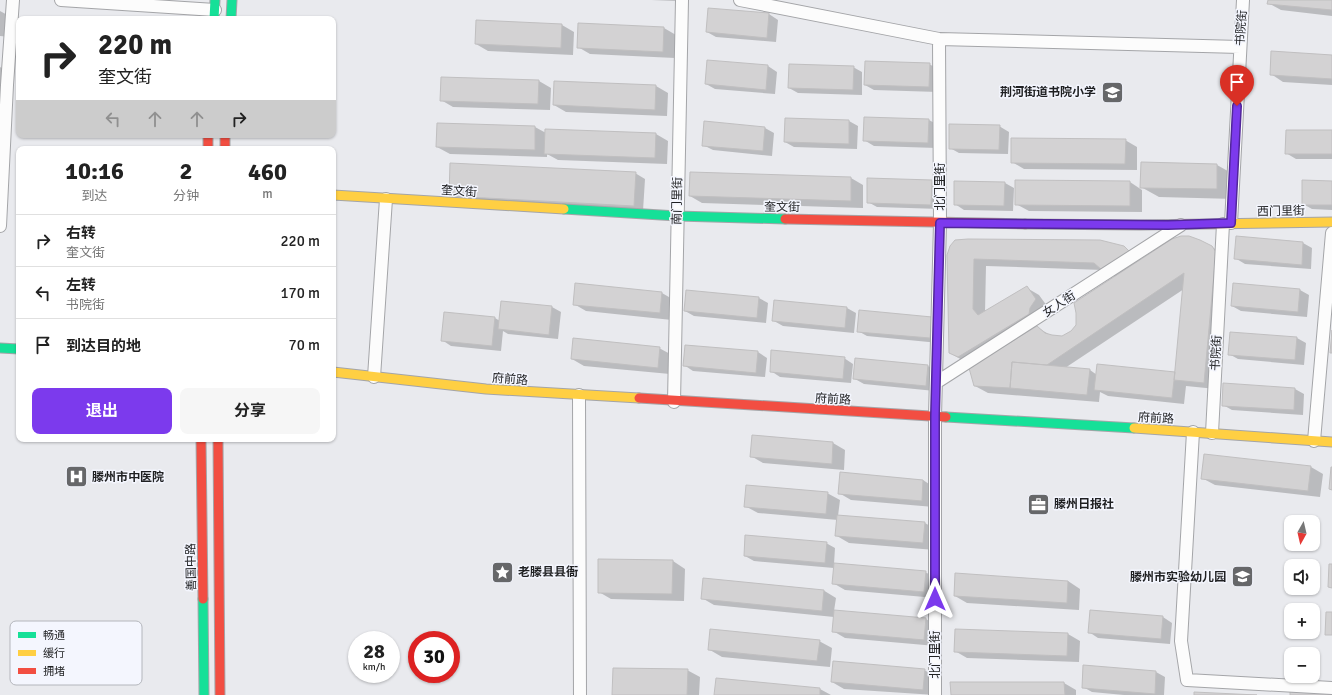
<!DOCTYPE html>
<html lang="zh">
<head>
<meta charset="utf-8">
<style>
	:root { --surface:#fff; --page:#f6f6f6; --text:#222; --muted:#767676; --line:#e0e0e0; --accent:#7c3aed }
	body { margin:0; font-family:Signika,"Noto Sans SC",sans-serif; background:var(--page); color:var(--text); height:100vh; display:flex; flex-direction:column; font-size:15px; white-space:nowrap }
	* { box-sizing:border-box; margin:0 }
	p { font-size:13px; color:var(--muted) }
	.icon { flex:none; width:22px; height:22px; fill:none; stroke:currentColor; stroke-width:2; stroke-linecap:round; stroke-linejoin:round }
	.map { position:relative; flex:1; overflow:hidden }
	.panel { position:absolute; left:16px; top:146px; width:320px; height:296px; display:flex; flex-direction:column; background:var(--surface); border-radius:8px; box-shadow:0 1px 3px #0004 }
	.panel>* { flex:none }
	.hud { position:absolute; left:16px; top:16px; width:320px; height:122px; border-radius:8px; box-shadow:0 1px 3px #0004; background:#fff; color:var(--text); overflow:hidden }
	.needle { width:26px; rotate:188deg }
	.tools { position:absolute; left:1284px; top:515px; display:grid; gap:8px }
	.tools a { display:grid; place-items:center; width:36px; height:36px; border-radius:8px; background:var(--surface); box-shadow:0 1px 3px #0004; font-size:20px }
	.speed { position:absolute; left:348px; top:631px; display:flex; gap:8px; font-size:20px; font-weight:700; text-align:center }
	.speed>* { display:grid; place-content:center; width:52px; height:52px; border-radius:50%; background:var(--surface); box-shadow:0 1px 3px #0004; line-height:1 }
	.speed small { font-size:10px; font-weight:400 }
	.speed .limit { border:6px solid #d22; background:#fff; color:#111 }
	.pin { position:absolute; display:grid; place-items:center; width:34px; height:34px; color:#fff; margin:-41px -17px; border-radius:50% 50% 50% 0; rotate:-45deg; box-shadow:0 0 4px #0007 }
	.pin .icon { rotate:45deg }
	.me { position:absolute; width:44px; margin:-22px; rotate:0deg; stroke-linejoin:round; filter:drop-shadow(0 0 3px #0008) }
	.turn { display:flex; align-items:center; gap:14px; height:84px; padding:0 16px; font-size:18px }
	.turn .icon { width:52px; height:52px; stroke-width:2.5 }
	.turn b { display:block; font-size:28px; line-height:34px }
	.lanes { display:flex; align-items:center; height:38px; padding:0 16px; background:#0003; justify-content:center; gap:20px; direction:ltr }
	.lanes .off { opacity:.35 }
	.eta { display:flex; justify-content:space-evenly; align-items:center; height:68px; text-align:center }
	.eta b { font-size:24px; font-weight:700; line-height:28px }
	.action { display:flex; gap:8px; margin-top:auto; padding:8px 16px }
	.action a { flex:1; height:46px; border-radius:8px; background:var(--accent); color:#fff; font-size:16px; font-weight:700; line-height:46px; text-align:center }
	.action a+a { background:var(--page); color:var(--text) }
	ul { padding:0; list-style:none }
	li { display:flex; align-items:center; gap:12px; height:52px; padding:0 16px; border-top:1px solid var(--line) }
	li div { flex:1 }
	li b { display:block; font-size:15px }
	li em { font-style:normal }
	.map>svg:first-child { display:block }
	.shadow { fill:#0003; fill-rule:evenodd }
	.building { fill:#d3d2d3; stroke:#c0bfc0 }
	.lines { fill:none; stroke-linecap:round; stroke-linejoin:round }
	.street-casing { stroke:#a4a5a8; stroke-width:14 }
	.fast-casing { stroke:#a4a5a8; stroke-width:11 }
	.slow-casing { stroke:#a4a5a8; stroke-width:11 }
	.jam-casing { stroke:#a4a5a8; stroke-width:11 }
	.street { stroke:#fcfcfc; stroke-width:12 }
	.fast { stroke:#16e098; stroke-width:9 }
	.slow { stroke:#ffcf43; stroke-width:9 }
	.jam { stroke:#f24e42; stroke-width:9 }
	.route-casing { stroke:#51269a; stroke-width:10 }
	.route { stroke:#7c3aed; stroke-width:7 }
	.labels { text-anchor:middle; stroke-width:3; stroke-linejoin:round; paint-order:stroke }
	.street-label { font-size:12px; fill:#1f2022; stroke:#f4f6fe }
	.poi-label { font-size:12px; font-weight:bold; fill:#1f2022; stroke:#f4f6fe; text-anchor:start }
	.key { fill:#f4f6fe; stroke:#b4b6bc; stroke-width:1 }
	.key-label { font-size:11px; fill:#1f2022 }
</style>
</head>
<body>
<div class="map">
<svg width="1332" height="695" viewBox="0 0 1332 695">
	<rect width="100%" height="100%" fill="#e9eaee"/>
	<path class="shadow" d="M651,0h26v1z
		M1269,0h63v16l-51,-6 -13,-7z
		M0,11l13,7 -2,19 -11,-1z
		M769,14l9,6 -2,22 -60,-5 -9,-5z
		M562,25l12,7 -1,23 -85,-4 -12,-7z
		M664,28l12,7 -1,23 -85,-4 -12,-7z
		M1332,56v29l-49,-3 -12,-8z
		M708,61l60,5 9,6 -2,22 -60,-5 -9,-5z
		M929,64l9,5v23l-64,-2 -9,-5z
		M0,67l12,7 -2,19 -10,-1z
		M853,67l9,5v23l-64,-2 -9,-5z
		M539,81l12,7 -1,22 -97,-3 -12,-7z
		M656,86l12,7 -1,23 -101,-4 -12,-7z
		M929,120l9,5 -1,23 -63,-2 -10,-6z
		M849,121l9,5 -1,23 -63,-2 -9,-5z
		M705,122l60,6 9,5 -2,23 -59,-6 -10,-5z
		M438,124l97,3 11,6 110,1 12,7 -1,23 -109,-4 -11,-6v3l-97,-3 -13,-7z
		M999,126l10,6 -1,22 -49,-1 -9,-5z
		M1332,131v28h-36l-10,-6z
		M1125,140l12,7v23l-113,-1 -12,-7z
		M1142,163l75,2 18,10v24l-76,-2 -18,-10z
		M635,173l10,6 -2,32 -184,-10z
		M691,173l160,5 12,7v23l-161,-5 -12,-7z
		M932,181l9,6 -1,22 -63,-2 -9,-5z
		M1130,182l12,8v22l-113,-1 -13,-7z
		M1332,182v28l-20,-1 -9,-5z
		M1005,183l9,5 -1,23 -49,-1 -9,-6z
		M1303,243l9,5 -1,21 -66,-5 -10,-6z
		M1123,247l19,13 70,-13 12,8 4,4 -12,130 -30,-3 -2,18 -76,-8 -8,-4 -1,10 -111,-9 -13,-7 62,-59 13,8 12,2 9,-5 45,-55 -13,-7 -117,-4 -1,47 42,-25 12,7 8,11 -85,54 -12,-7 -2,-98zM1184,289l-8,85 -79,1 -7,-5 -25,-2z
		M1300,290l9,5 -2,22 -66,-6 -9,-5z
		M662,293l12,7 -2,20 -86,-9 -12,-7z
		M759,298l9,5 -2,20 -72,-7 -9,-5z
		M775,301l72,7 9,5 -2,20 -71,-7 -9,-5z
		M552,307l9,5 -3,27 -50,-5 -5,-3 -2,20 -50,-5 -9,-6 53,-22 5,3z
		M860,311l80,12 -1,20 -72,-7 -9,-5z
		M1297,338l9,5 -2,22 -66,-6 -9,-5z
		M659,348l13,7 -2,19 -86,-8 -12,-7z
		M758,352l9,6 -2,19 -72,-6 -9,-6z
		M844,358l9,6 -2,19 -71,-6 -9,-6z
		M856,359l72,7 9,5 -2,20 -71,-7 -9,-5z
		M1295,389l9,5 -1,21 -71,-5 -9,-5z
		M753,436l80,7 12,7 -1,20 -81,-7 -12,-7z
		M1311,467l12,7 -3,23 -105,-12 -13,-7z
		M841,473l82,7 12,8 -1,19 -83,-7 -12,-7z
		M827,493l13,7 -2,16 87,7 12,7 -2,20 -86,-7 -12,-7 1,-16 -80,-7 -13,-7z
		M826,543l9,5 -1,16 91,8 13,7 -2,19 -91,-8 -12,-7 1,-15 -80,-7 -9,-5z
		M673,561l12,8 -1,32 -73,-2 -12,-7z
		M1068,581l12,8 -1,21 -112,-7 -12,-7z
		M823,590l13,8 -2,13 92,8 12,7 -2,20 -91,-8 -12,-7 1,-14 -120,-12 -12,-7z
		M1091,611l72,6 9,6 -2,21 -72,-6 -9,-6z
		M1068,634l12,7 -1,21 -112,-4 -12,-7z
		M819,641l13,7 -2,19 -108,-10 -12,-7z
		M1084,666l72,6 9,5 -1,18h-40l-32,-3 -9,-5z
		M687,670l13,7 -1,18h-86z
		M924,670l13,7 -2,18 -91,-6 -12,-7z
		M951,683h113l12,7v5h-124z
		M820,689l11,6h-116z"/>
	<path class="building" d="M1268,0h64v10l-65,-6z
		M708,8l61,5 -2,25 -61,-6z
		M476,20l86,4 -1,24 -86,-4z
		M578,23l86,4 -1,25 -86,-4z
		M1271,51l61,4v24l-62,-4z
		M707,60l61,5 -2,25 -61,-6z
		M865,61l65,2 -1,24 -65,-2z
		M789,64l65,2 -1,24 -65,-2z
		M441,77l98,3 -1,24 -98,-3z
		M554,81l102,4 -1,25 -102,-5z
		M864,117l65,2 -1,24 -65,-2z
		M785,118l64,2v24l-65,-2z
		M704,121l61,6 -2,24 -61,-5z
		M437,123l98,3v24l-99,-3z
		M949,124l51,1 -1,25 -50,-1z
		M545,129l111,4 -1,25 -111,-4z
		M1286,130h46v24h-47z
		M1011,138l115,1 -1,25 -114,-1z
		M1141,162l76,2v25l-77,-1z
		M450,163l186,9 -2,34 -185,-10z
		M690,172l161,5v24l-162,-5z
		M867,178l65,2 -1,25 -64,-2z
		M1015,180l115,1v25l-115,-1z
		M1302,180l30,1v24h-30z
		M954,181l51,1 -1,24 -50,-1z
		M1181,236h8l11,4 12,6 4,6 -12,131 -30,-3 10,-107 -137,92 -35,-3 -2,26 -36,-2 -5,-18 68,-42 8,7 7,2 10,1 9,-5 5,-6v-12l-2,-10 98,-64z
		M1236,236l67,6 -1,23 -68,-6z
		M968,239l132,1 24,6 6,6 -27,19 -9,-8 -120,-4 -1,50 5,6 49,-29 9,13 -6,9 -1,6 -71,43 -9,-4 -2,-98 3,-9 5,-6z
		M575,283l87,9 -2,21 -87,-8z
		M1233,283l67,6 -2,23 -67,-6z
		M686,290l73,7 -2,21 -73,-7z
		M774,300l73,7 -2,21 -73,-7z
		M501,301l51,5 -3,29 -51,-6z
		M859,310l73,7 -2,21 -73,-6z
		M444,312l51,5 -3,29 -51,-5z
		M1332,330v23h-2z
		M1230,332l67,5 -2,23 -67,-5z
		M573,338l87,9 -2,21 -87,-9z
		M685,345l73,6 -2,22 -73,-7z
		M771,350l74,7 -2,22 -73,-7z
		M855,358l73,7 -2,21 -73,-7z
		M1012,362l78,7 -3,26 -77,-7z
		M1097,364l78,8 -3,26 -78,-8z
		M1223,383l72,5 -1,22 -72,-4z
		M752,435l81,7 -1,22 -82,-7z
		M1204,454l107,12 -3,25 -107,-12z
		M1331,467h1v23l-3,-1z
		M840,472l83,8 -1,21 -84,-7z
		M746,485l82,7 -2,22 -82,-7z
		M837,515l88,7 -2,21 -88,-7z
		M745,535l82,7 -2,21 -81,-7z
		M598,559l75,1 -1,34 -74,-1z
		M834,563l92,8 -2,21 -92,-8z
		M1329,564h3v24l-4,-1z
		M955,573l113,8 -1,22 -113,-7z
		M703,578l121,12 -2,21 -121,-12z
		M834,610l92,8 -2,22 -92,-8z
		M1090,610l73,6 -2,23 -73,-6z
		M1326,612h6v23h-7z
		M710,629l110,11 -3,21 -109,-11z
		M955,629l113,4 -1,23 -113,-4z
		M833,661l92,8 -2,21 -92,-8z
		M1083,665l73,6 -1,23 -73,-6z
		M613,668l75,1 -1,26h-75z
		M716,678l104,10v7h-106z
		M950,682h114l1,13h-114z
		M1290,691l42,3v1h-42z
		M1194,692l63,3h-63z"/>
	<g class="lines">
		<defs>
			<path id="street" d="M61,0l154,10
				M740,0l199,39 301,8
				M1231,223l12,-223
				M0,226l7,-141 6,-85
				M374,377l12,-178
				M937,382l244,-157
				M579,395l1,300
				M674,402l8,-402
				M1193,432l-12,209 6,39 145,8
				M1212,433l11,-209
				M1314,441l18,-208
				M935,695v-279l5,-193 -1,-184"/>
			<path id="fast" d="M214,19l1,-19
				M231,19l1,-19
				M564,209l113,7 108,3
				M0,348l19,1
				M946,417l188,11
				M203,599l1,96"/>
			<path id="slow" d="M333,195l231,14
				M1025,224l115,1 192,-3
				M333,372l153,17 153,9
				M1134,428l198,14"/>
			<path id="jam" d="M208,135v14
				M225,135v14
				M785,219l240,5
				M639,398l307,19
				M201,439l2,160
				M218,439l2,256"/>
		</defs>
		<use href="#street" class="street-casing"/>
		<use href="#fast" class="fast-casing"/>
		<use href="#slow" class="slow-casing"/>
		<use href="#jam" class="jam-casing"/>
		<use href="#street" class="street"/>
		<use href="#fast" class="fast"/>
		<use href="#slow" class="slow"/>
		<use href="#jam" class="jam"/>
	</g>
	<g class="lines">
		<defs>
			<path id="route" d="M935,599v-183l5,-193 228,2 63,-2 6,-117"/>
		</defs>
		<use href="#route" class="route-casing"/>
		<use href="#route" class="route"/>
	</g>
	<defs>
		<symbol id="school-square" viewBox="-11 -11 22 22"><rect x="-9" y="-9" width="18" height="18" rx="4" fill="#666769" stroke="#f4f6fe"/><path d="M0-5L7-2L0 1L-7-2ZM-4 1L0 2.5L4 1V4Q0 6-4 4Z" fill="#fff"/></symbol>
		<symbol id="hospital-square" viewBox="-11 -11 22 22"><rect x="-9" y="-9" width="18" height="18" rx="4" fill="#666769" stroke="#f4f6fe"/><path d="M-5-5h3v3.5h4V-5h3V5h-3V1.5h-4V5h-3Z" fill="#fff"/></symbol>
		<symbol id="office-square" viewBox="-11 -11 22 22"><rect x="-9" y="-9" width="18" height="18" rx="4" fill="#666769" stroke="#f4f6fe"/><path d="M-6-3h4V-5.5h4V-3h4V5H-6ZM-1-4.5V-3h2v-1.5ZM-6 0V1H6V0Z" fill="#fff"/></symbol>
		<symbol id="sight-square" viewBox="-11 -11 22 22"><rect x="-9" y="-9" width="18" height="18" rx="4" fill="#666769" stroke="#f4f6fe"/><path d="M0-6L1.8-2.2L6-1.7L2.9 1.2L3.7 5.4L0 3.3L-3.7 5.4L-2.9 1.2L-6-1.7L-1.8-2.2Z" fill="#fff"/></symbol>
	</defs>
	<g fill-rule="evenodd">
		<use href="#school-square" x="1100" y="80" width="25" height="25"/>
		<use href="#hospital-square" x="64" y="464" width="25" height="25"/>
		<use href="#office-square" x="1026" y="492" width="25" height="25"/>
		<use href="#sight-square" x="490" y="560" width="25" height="25"/>
		<use href="#school-square" x="1230" y="564" width="25" height="25"/>
	</g>
	<g class="labels">
		<g class="street-label">
			<text transform="translate(1241 28) rotate(-86)" y="4">书院街</text>
			<text transform="translate(940 187) rotate(-90)" y="4">北门里街</text>
			<text transform="translate(459 191) rotate(4)" y="4">奎文街</text>
			<text transform="translate(677 201) rotate(-89)" y="4">南门里街</text>
			<text transform="translate(782 207) rotate(1)" y="4">奎文街</text>
			<text transform="translate(1281 211) rotate(-1)" y="4">西门里街</text>
			<text transform="translate(1059 304) rotate(-33)" y="4">女人街</text>
			<text transform="translate(1216 353) rotate(-87)" y="4">书院街</text>
			<text transform="translate(510 379) rotate(4)" y="4">府前路</text>
			<text transform="translate(833 399) rotate(3)" y="4">府前路</text>
			<text transform="translate(1156 418) rotate(3)" y="4">府前路</text>
			<text transform="translate(191 567) rotate(-91)" y="4">善国中路</text>
			<text transform="translate(935 655) rotate(-90)" y="4">北门里街</text>
		</g>
		<g class="poi-label">
			<text x="1096" y="96" text-anchor="end">荆河街道书院小学</text>
			<text x="92" y="481">滕州市中医院</text>
			<text x="1054" y="508">滕州日报社</text>
			<text x="518" y="576">老滕县县衙</text>
			<text x="1226" y="581" text-anchor="end">滕州市实验幼儿园</text>
		</g>
	</g>
	<rect x="10" y="621" width="132" height="64" rx="6" class="key"/>
	<rect x="18" y="632" width="18" height="6" fill="#16e098"/>
	<rect x="18" y="650" width="18" height="6" fill="#ffcf43"/>
	<rect x="18" y="668" width="18" height="6" fill="#f24e42"/>
	<g class="key-label">
		<text x="43" y="639">畅通</text>
		<text x="43" y="657">缓行</text>
		<text x="43" y="675">拥堵</text>
	</g>
</svg>
<div class="tools">
<a><svg class="needle" viewBox="-14 -14 28 28"><path d="M0-13l5 13h-10z" fill="#e53935"/><path d="M0 13l5-13h-10z" fill="#767676"/></svg></a>
<a><svg class="icon" aria-label="sound" viewBox="0 0 24 24"><path d="M4 9h4l5-4v14l-5-4H4zM17 9q2 3 0 6"/></svg></a>
<a>+</a>
<a>−</a>
</div>
<div class="speed"><div>28<small>km/h</small></div><div class="limit">30</div></div>
<div class="pin" style="left:1237px;top:106px;background:#d93025"><svg class="icon" aria-label="arrive" viewBox="0 0 24 24"><path d="M6 21V4h12l-3 4 3 4H6"/></svg></div>
<svg class="me" style="left:935px;top:599px" viewBox="-20 -20 40 40"><path d="M0-17L14 15 0 8-14 15z" fill="#7c3aed" stroke="#fff" stroke-width="4"/></svg>
<div class="hud">
<div class="turn"><svg class="icon" aria-label="right" viewBox="0 0 24 24"><path d="M7 20v-9h11M14 6l5 5-5 5"/></svg><div><b>220 m</b>奎文街</div></div>
<div class="lanes"><svg class="icon off" aria-label="left" viewBox="0 0 24 24"><path d="M17 20v-9H6M10 6l-5 5 5 5"/></svg><svg class="icon off" aria-label="ahead" viewBox="0 0 24 24"><path d="M12 20V5M6 11l6-6 6 6"/></svg><svg class="icon off" aria-label="ahead" viewBox="0 0 24 24"><path d="M12 20V5M6 11l6-6 6 6"/></svg><svg class="icon" aria-label="right" viewBox="0 0 24 24"><path d="M7 20v-9h11M14 6l5 5-5 5"/></svg></div>
</div>
<section class="panel">
<div class="eta">
<div><b>10:16</b><p>到达</p></div>
<div><b>2</b><p>分钟</p></div>
<div><b>460</b><p>m</p></div>
</div>
<ul>
<li><svg class="icon" aria-label="right" viewBox="0 0 24 24"><path d="M7 20v-9h11M14 6l5 5-5 5"/></svg><div><b>右转</b><p>奎文街</p></div><em>220 m</em></li>
<li><svg class="icon" aria-label="left" viewBox="0 0 24 24"><path d="M17 20v-9H6M10 6l-5 5 5 5"/></svg><div><b>左转</b><p>书院街</p></div><em>170 m</em></li>
<li><svg class="icon" aria-label="arrive" viewBox="0 0 24 24"><path d="M6 21V4h12l-3 4 3 4H6"/></svg><div><b>到达目的地</b></div><em>70 m</em></li>
</ul>
<div class="action"><a>退出</a><a>分享</a></div>
</section>
</div>
</body>
</html>
